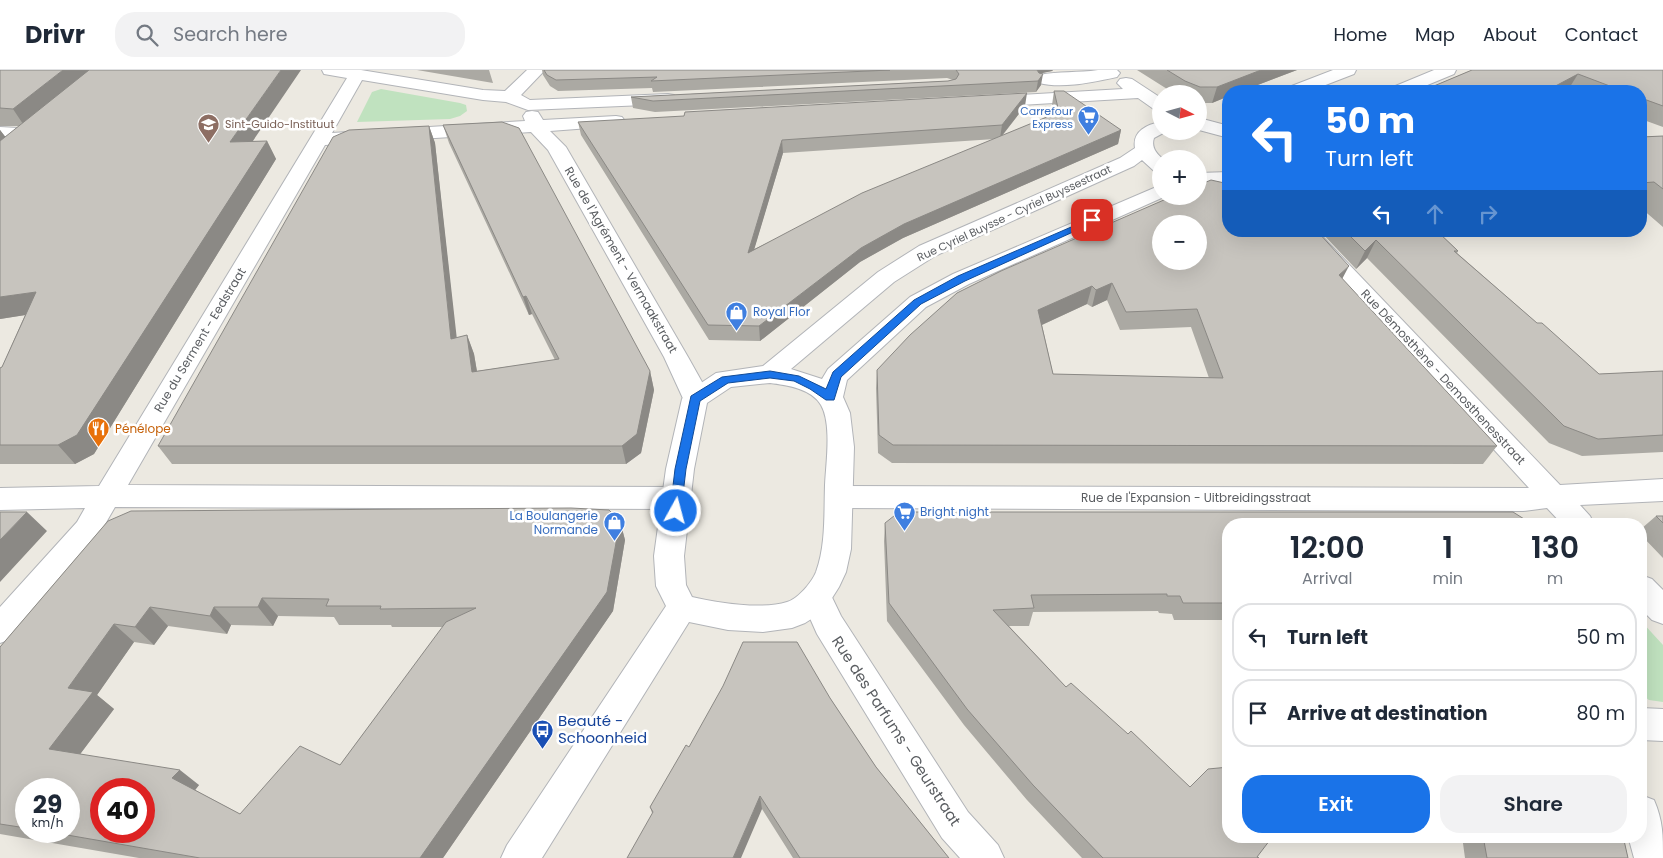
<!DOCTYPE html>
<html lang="en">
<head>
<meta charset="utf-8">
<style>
	:root { --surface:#fff; --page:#f2f2f3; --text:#1f2937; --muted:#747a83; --line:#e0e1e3; --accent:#1a73e8 }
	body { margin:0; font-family:Poppins,sans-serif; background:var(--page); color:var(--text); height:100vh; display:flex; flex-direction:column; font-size:19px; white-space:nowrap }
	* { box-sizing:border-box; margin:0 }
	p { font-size:16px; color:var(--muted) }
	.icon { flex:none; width:28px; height:28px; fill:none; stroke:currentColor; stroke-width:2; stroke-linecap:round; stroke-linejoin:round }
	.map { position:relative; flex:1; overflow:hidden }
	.side { position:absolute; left:1222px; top:448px; width:425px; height:325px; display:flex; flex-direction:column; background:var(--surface); border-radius:20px; box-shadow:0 5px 20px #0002 }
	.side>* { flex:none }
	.top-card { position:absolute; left:1222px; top:15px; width:425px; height:152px; border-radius:20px; box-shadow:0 5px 20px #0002; background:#1a73e8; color:#fff; overflow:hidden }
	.needle { width:32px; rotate:96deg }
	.controls { position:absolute; left:1152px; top:15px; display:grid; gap:10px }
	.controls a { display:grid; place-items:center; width:55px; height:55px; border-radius:50%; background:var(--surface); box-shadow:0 5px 20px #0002; font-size:25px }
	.speed { position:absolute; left:15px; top:708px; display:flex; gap:10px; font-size:25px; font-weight:700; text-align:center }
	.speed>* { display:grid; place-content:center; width:65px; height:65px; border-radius:50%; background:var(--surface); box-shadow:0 5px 20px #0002; line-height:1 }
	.speed small { font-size:12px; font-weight:400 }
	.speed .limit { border:8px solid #d22; background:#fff; color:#111 }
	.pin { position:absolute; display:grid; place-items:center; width:42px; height:42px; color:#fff; margin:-21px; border-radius:10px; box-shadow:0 2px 8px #0006 }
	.me { position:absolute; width:55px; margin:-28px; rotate:7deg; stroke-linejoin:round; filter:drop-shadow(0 0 4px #0008) }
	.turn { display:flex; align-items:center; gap:18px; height:105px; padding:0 20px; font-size:22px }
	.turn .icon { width:65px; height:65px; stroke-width:2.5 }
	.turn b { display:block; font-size:35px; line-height:42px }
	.lanes { display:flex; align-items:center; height:48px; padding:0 20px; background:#0003; justify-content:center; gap:25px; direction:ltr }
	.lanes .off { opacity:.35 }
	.eta { display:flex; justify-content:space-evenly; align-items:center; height:85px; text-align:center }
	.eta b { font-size:30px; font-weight:600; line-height:35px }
	.button { display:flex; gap:10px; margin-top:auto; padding:10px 20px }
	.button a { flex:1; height:58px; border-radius:20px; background:var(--accent); color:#fff; font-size:20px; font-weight:600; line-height:58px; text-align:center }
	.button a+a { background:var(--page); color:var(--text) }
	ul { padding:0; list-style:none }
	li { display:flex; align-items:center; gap:15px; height:68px; margin:0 10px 8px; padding:0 10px; border:2px solid var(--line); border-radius:20px }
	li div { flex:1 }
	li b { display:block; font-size:19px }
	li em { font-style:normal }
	header { display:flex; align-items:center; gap:30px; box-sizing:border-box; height:70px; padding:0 25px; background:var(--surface); border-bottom:1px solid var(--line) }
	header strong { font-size:24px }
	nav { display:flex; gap:28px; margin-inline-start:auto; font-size:18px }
	.search { width:350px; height:45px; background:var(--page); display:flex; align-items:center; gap:12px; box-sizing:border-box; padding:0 18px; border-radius:20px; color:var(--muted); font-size:19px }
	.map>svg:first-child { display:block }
	.green { fill:#c0e2bf }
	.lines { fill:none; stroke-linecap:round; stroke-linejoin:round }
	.minor-casing { stroke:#b2b4b8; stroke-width:2 }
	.tertiary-casing { stroke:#b2b4b8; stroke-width:2 }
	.minor { fill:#fff; fill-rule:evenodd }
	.tertiary { fill:#fff; fill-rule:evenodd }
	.wall { fill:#aba9a3; fill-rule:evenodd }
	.shaded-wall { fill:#8b8985 }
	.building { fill:#c7c4be; stroke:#8b8985; fill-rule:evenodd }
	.route { fill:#1a73e8; stroke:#114b97 }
	.labels { text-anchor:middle; stroke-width:5; stroke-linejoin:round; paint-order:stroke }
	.far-shop-label { font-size:11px; fill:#366cbe; stroke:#fff; text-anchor:end }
	.far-education-label { font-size:11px; fill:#785e54; stroke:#fff; text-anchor:start }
	.far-street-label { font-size:11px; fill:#5a5d61; stroke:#fff }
	.street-label { font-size:12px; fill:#5a5d61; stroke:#fff }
	.shop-label { font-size:12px; fill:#366cbe; stroke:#fff; text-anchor:start }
	.food-label { font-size:12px; fill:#c56008; stroke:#fff; text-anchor:start }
	.near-transit-label { font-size:15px; fill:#164399; stroke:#fff; text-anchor:start }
	.near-street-label { font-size:15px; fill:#5a5d61; stroke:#fff }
</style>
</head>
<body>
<header>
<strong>Drivr</strong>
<div class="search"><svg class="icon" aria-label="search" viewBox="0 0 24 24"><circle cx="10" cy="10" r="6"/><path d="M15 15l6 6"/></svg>Search here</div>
<nav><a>Home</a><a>Map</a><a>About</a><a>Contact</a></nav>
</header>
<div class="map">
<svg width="1663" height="788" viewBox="0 0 1663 788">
	<rect width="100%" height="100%" fill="#ece9e1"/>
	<path class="green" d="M381,19l79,14 6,2 1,6 -7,5 -10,3 -93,3 15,-30z
		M1641,551l22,24v57l-14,-2 -8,-6z"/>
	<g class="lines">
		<defs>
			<path id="minor" d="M322,0h39l122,20 22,1 22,-21h18l-24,25 9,5 138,-6 6,1 3,4 -3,4 -6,1 -140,6 -22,-8 -23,-2 -121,-20 -30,53 193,-12 -2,-5 3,-4 6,-1 6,1 5,8 73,-4 6,1 3,4 -3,4 -6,1 -66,5 16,16 122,210 14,25 6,17 -4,6 -9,3 -9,-3 -22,-48 -116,-207 -17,-18 -206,13 -197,340 549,2 10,3 4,8 -4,8 -10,3 -562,-2 -18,31 -86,101 -11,4v-36l77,-85 8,-14 -85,2v-22l99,-2 248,-408 -23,-4z
				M1098,0h19l3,3 -3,4c-23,5 -55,12 -78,6l-3,-4 3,-4c19,-4 40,-2 59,-5z
				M1126,8l6,1 29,19v13l-6,-1 -17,-12 -150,9 -6,-1 -3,-4 3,-4 6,-1 135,-8 -6,-6 3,-4z
				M0,57l36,2 2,4 -2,4 -36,2z
				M1295,161h22l243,254 103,-6v22l-83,4 10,11 4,8h-32l-15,-16 -24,3 -684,-3 -10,-3 -4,-8 4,-8 10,-3 690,2z
				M1641,505l11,4 11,11v34l-11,-4 -11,-11z
				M817,515l11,4 13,27 127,196 30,33 6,13h-44l-18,-20 -125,-204 -16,-36 5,-9z
				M1641,638l22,1v32l-22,-1z
				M1641,725l13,5c9,21 9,35 9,58h-29l-6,-22h13z"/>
			<path id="tertiary" d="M1333,0h23l-2,4 -44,17h-24l3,-4z
				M1434,0h22l-2,4 -41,17h-23l3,-4z
				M1199,48l30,8v12l-30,-8z
				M1161,52v9h6l-13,7c-3,9 2,15 9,21l-2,14 -7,-2 -12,-11 -8,6 -199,90 -41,26 -103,87 31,10 6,-10 82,-72 43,-23 208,-89v11h5l-197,88 -43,23 -79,73 -4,17 7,16 4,34 -3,102 -5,23 -7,15 -12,19 -11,10 -11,7 -13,5 -29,4 -35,-2 -39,-8 -147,236h-41l6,-13 159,-239 -10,-20 -2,-30 12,-87 16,-70 4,-6 30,-20 47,-7 115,-94 41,-26 201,-88 15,-10c-3,-17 13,-24 26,-26zM770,313c17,2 42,6 51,22 11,19 5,58 4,80 -1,28 1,60 -9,87 -4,10 -18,27 -29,30 -25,8 -69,1 -95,-5l-6,-12 -2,-29 10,-87 13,-66 24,-16z
				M1229,102v12l-30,1v-12z"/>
		</defs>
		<use href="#minor" class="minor-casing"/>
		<use href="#tertiary" class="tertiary-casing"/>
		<use href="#minor" class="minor"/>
		<use href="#tertiary" class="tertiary"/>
	</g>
	<path class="wall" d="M0,0l253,71h14l9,18 -182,295 -19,10h-75v-96l2,-1 23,-52 -25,4v-189l5,7 14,-11h-19z
		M417,0h72l4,13z
		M542,0h511l-1,1 -12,2 1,12 -5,7 -381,20 -22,-4 -2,-11 317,-16 5,-1 -6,-2 -294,14 -1,-4 -94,3 -8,-5 -7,-11z
		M1137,0h160l-55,21h-13v5l-17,7h-13v-9h-24z
		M1472,0h191v57l-22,-8v-28h-70l-3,-1 -2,1h-144z
		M1054,21l67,39 -3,14 -215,94 -43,24 -100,79 -51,-1 -128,-205 -3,-13 447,-16 -23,30 52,-22 -2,-9zM995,69l-241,110 29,-96z
		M443,55l207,246 4,19 -13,63 -15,11h-454l-14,-18 271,-320 6,17 21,195 11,-3 7,19 3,17 78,-11 -23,-46 -3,1 -80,-172z
		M1663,66v91l-22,-19v-71z
		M1320,161h117l21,20 -1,2 80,70 62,51 64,-3v81l-81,4 -33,-13 -182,-185 -11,11z
		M1001,201l341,8 155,167 -14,18 -591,-1 -14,-10 -2,-65 1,-18zM1107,230l13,30 71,-3 18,51 -156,-4 -11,-49 45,-21 5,3z
		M1656,446h7v42l-22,-23v-6z
		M108,451h512l5,19 -12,71 -170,247h-304l-139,-24v-187zM278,546l56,1 5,8h52l1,2h51l-103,138 -100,49 -45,-24 4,-5 -119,-31 34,-45 -17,-14 37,-53 20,3 14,-19 59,8 4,-9 42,1zM26,719l43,42h-43z
		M885,453l344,1v96h-55l-2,-6 -13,-1 -1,-2 -125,1 -4,14h-20l57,61 193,171h-177l-55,-58 -63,-75 -77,-104 -3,-80z
		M830,628l46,69 73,91h-156l-31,-49 -110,4 -2,-6 39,-60z
		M1462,766h161l5,22h-163z"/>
	<path class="shaded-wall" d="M63,0h33l-71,57 -12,-18z
		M281,0h20l-61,90 -10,-18z
		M1036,0h17l-1,1 -14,3z
		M1261,0h36l-55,21h-13v5l-17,7 5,-16z
		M1043,4l-2,11 -5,7 2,-11z
		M1578,4l-10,16 -2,1h-20z
		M1027,23l-2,13 -25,32 2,-13z
		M429,56l6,17 24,215 -8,-19z
		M0,60l8,10 -8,7z
		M1121,60l-3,14 -215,94 -43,24 -100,79 -1,-15 102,-78 43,-24z
		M782,70l1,13 -34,114 -1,-14z
		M267,71l9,18 -182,295 -19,10 -17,-19z
		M1376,170l-9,18 -11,11 9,-18z
		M1349,196l-9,17 -1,-8z
		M1112,213l-5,17 -15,7 4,-17z
		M1092,216l-5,18 -52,24 3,-18z
		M36,222l15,19 -51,8v-22z
		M526,226l6,18 -3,1 -6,-18z
		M467,265l7,19 6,36 -8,-18z
		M650,301l4,19 -13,63 -15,11 -4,-18z
		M27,442l20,19 -47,51v-42z
		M620,451l5,19 -12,71 -170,247h-23z
		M262,528l16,18 -5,10 -15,-19z
		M150,537l18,19 -14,19 -19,-18z
		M214,537l17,18 -4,9 -17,-18z
		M114,554l20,18 -37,53 17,14 -42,56 -23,-16 19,-61z
		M180,700l19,15 -7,9 -20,-16z
		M760,726l2,13 -21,49h-8z"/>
	<path class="building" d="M0,0h63l-50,39 -13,-1z
		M89,0h192l-51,72 37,-1 -190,294 -19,10h-58v-77l2,-1 34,-75 -36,5v-156z
		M544,0h346l-239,11 6,-4 -101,3 -9,-5z
		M956,0h81l2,3 4,1 -5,7 -385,20 -22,-4 317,-16 8,-2 3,-5z
		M1167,0h94l-44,17h-17l-15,-6z
		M1472,0h191v36l-22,-8v-7h-18l-45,-17 -32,17h-124z
		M1054,21h10l57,39 -217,94 -43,24 -102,78 -51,-1 -130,-203 106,-6 1,-4 342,-19 -25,32 -220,15 -34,113 114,-60 197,-81z
		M502,52l17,6 131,243 -13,63 -15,12h-464l175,-309 16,-7 80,-4 22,213 16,-4 5,37 87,-13 -33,-63 -3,1 -80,-172z
		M1663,66v53l-9,-7 -13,1v-46z
		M1211,110l18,4v47h88l32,35 -10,9 158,171 -604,-1 -14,-10 -2,-65 33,-35 47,-42 44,-22 172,-75h26v-11zM1161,154h38v37h-38zM1112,213l14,29 71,-3 26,69 -170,-4 -15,-64 54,-24 4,4z
		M1345,161h92l21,20h-4l83,72h5l57,51 64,-3v64l-65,4 -34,-13 -188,-186 -11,11z
		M571,438l38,2 11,11 -13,71 -187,266h-220l-156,-27h25v-42h-43v39l-26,-4v-177l108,-126 23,-10zM262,528l67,1 -3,7h55l-1,3 96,-1 -30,14 -106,143 -40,-19 -60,68 -68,-36 8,-8 -131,-21 44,-57 -25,-4 46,-64 21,3 15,-20 60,9 4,-9h44zM101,719h43v42h-43z
		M0,442h27l-27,28z
		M899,442h614l19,12h-303v79h-46l-3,-7h-13v-2l-136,1 3,13 -41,2 73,77 5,-4 57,51 3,-3 59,56 18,-18 21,-2v69h44l-16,21 2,1h-156l-70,-73 -66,-76 -78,-106 -4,-80z
		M1656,446h7v7z
		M743,572h54l33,56 46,69 73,91h-149l-40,-62 -27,62h-106l26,-46 -3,-5 36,-62 3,2 34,-61z
		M1483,766h140l5,22h-141z"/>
	<path class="route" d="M1092,148l3,1v3l-130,59 -44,23 -80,73 -7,23h-8l-16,-11 -16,-8 -24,-3 -42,5 -28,18 -14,68 -5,42 -1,4h-9l-1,-4 5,-42 16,-73 31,-19 48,-6 29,5 27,13 7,-17 81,-72 44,-24z"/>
	<defs>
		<symbol id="supermarket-pin" viewBox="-11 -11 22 30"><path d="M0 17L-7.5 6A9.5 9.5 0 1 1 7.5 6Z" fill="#3f7fe0" stroke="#fff"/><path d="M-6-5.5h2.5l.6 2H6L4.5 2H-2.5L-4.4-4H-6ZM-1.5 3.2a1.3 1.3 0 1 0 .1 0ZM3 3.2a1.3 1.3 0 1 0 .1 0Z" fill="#fff"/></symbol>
		<symbol id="school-pin" viewBox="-11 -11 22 30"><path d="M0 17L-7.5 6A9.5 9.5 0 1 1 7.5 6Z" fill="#8d6e63" stroke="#fff"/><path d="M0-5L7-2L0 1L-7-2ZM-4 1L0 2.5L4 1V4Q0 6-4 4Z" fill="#fff"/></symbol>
		<symbol id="shop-pin" viewBox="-11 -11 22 30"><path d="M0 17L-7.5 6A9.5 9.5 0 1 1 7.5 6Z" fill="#3f7fe0" stroke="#fff"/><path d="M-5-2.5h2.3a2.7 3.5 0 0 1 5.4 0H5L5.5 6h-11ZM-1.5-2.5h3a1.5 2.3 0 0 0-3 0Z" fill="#fff"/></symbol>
		<symbol id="restaurant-pin" viewBox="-11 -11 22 30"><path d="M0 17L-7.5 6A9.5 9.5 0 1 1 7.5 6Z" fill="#e8710a" stroke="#fff"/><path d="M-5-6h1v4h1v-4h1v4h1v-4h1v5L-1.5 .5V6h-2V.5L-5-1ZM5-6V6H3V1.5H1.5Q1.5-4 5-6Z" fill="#fff"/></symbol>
		<symbol id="bus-pin" viewBox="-11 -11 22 30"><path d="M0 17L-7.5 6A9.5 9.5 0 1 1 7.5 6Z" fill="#1a4fb4" stroke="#fff"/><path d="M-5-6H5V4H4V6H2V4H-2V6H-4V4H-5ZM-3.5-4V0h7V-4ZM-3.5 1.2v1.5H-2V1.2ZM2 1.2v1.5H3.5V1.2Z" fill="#fff"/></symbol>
	</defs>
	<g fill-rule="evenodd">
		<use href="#supermarket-pin" x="1076" y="34" width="25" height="34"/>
		<use href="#school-pin" x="196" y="42" width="25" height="34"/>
		<use href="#shop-pin" x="724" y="230" width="25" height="34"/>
		<use href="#restaurant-pin" x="86" y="346" width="25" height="34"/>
		<use href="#supermarket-pin" x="892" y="430" width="25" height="34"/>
		<use href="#shop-pin" x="602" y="440" width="25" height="34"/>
		<use href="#bus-pin" x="530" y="648" width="25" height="34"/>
	</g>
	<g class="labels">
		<g class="far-shop-label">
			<text x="1073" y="45">Carrefour<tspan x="1073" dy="13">Express</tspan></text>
		</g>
		<g class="far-education-label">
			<text x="225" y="58">Sint-Guido-Instituut</text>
		</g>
		<g class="far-street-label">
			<text transform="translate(1014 143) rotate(-25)" y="4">Rue Cyriel Buysse - Cyriel Buyssestraat</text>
		</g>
		<g class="street-label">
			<text transform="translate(621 190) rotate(60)" y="4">Rue de l'Agrément - Vermaakstraat</text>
			<text transform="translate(200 270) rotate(-59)" y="4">Rue du Serment - Eedstraat</text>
			<text transform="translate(1443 307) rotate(47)" y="4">Rue Démosthène - Demosthenesstraat</text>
			<text x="1196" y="432">Rue de l'Expansion - Uitbreidingsstraat</text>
		</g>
		<g class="shop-label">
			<text x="753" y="246">Royal Flor</text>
			<text x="920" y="446">Bright night</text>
			<text x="598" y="450" text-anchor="end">La Boulangerie<tspan x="598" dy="14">Normande</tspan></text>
		</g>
		<g class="food-label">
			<text x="115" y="363">Pénélope</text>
		</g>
		<g class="near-transit-label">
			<text x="558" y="656">Beauté -<tspan x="558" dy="17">Schoonheid</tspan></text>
		</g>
		<g class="near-street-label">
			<text transform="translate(896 661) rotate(57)" y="5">Rue des Parfums - Geurstraat</text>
		</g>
	</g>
</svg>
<div class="controls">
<a><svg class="needle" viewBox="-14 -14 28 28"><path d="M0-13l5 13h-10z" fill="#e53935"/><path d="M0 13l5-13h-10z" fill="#747a83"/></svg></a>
<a>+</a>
<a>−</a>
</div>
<div class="speed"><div>29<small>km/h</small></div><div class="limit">40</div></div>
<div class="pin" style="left:1092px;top:150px;background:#d93025"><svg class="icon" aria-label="arrive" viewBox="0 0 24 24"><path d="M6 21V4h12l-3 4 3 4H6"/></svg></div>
<svg class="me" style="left:676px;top:441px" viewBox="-20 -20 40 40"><circle r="17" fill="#1a73e8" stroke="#fff" stroke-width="3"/><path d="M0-11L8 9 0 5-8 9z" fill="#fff"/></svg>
<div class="top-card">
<div class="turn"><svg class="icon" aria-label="left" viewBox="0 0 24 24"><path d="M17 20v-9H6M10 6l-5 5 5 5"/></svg><div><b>50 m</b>Turn left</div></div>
<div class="lanes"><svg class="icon" aria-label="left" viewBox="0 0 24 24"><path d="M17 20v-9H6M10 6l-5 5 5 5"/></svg><svg class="icon off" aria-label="ahead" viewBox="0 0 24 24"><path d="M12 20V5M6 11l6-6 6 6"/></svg><svg class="icon off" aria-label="right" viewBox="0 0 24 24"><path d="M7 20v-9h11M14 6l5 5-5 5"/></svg></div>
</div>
<section class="side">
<div class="eta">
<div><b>12:00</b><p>Arrival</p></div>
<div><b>1</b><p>min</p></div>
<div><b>130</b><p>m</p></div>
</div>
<ul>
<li><svg class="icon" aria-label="left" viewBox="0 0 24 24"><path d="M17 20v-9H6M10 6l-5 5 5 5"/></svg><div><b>Turn left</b></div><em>50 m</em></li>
<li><svg class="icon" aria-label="arrive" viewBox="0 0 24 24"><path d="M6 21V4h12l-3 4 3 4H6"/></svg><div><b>Arrive at destination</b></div><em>80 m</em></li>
</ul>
<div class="button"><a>Exit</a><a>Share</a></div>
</section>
</div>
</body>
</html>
